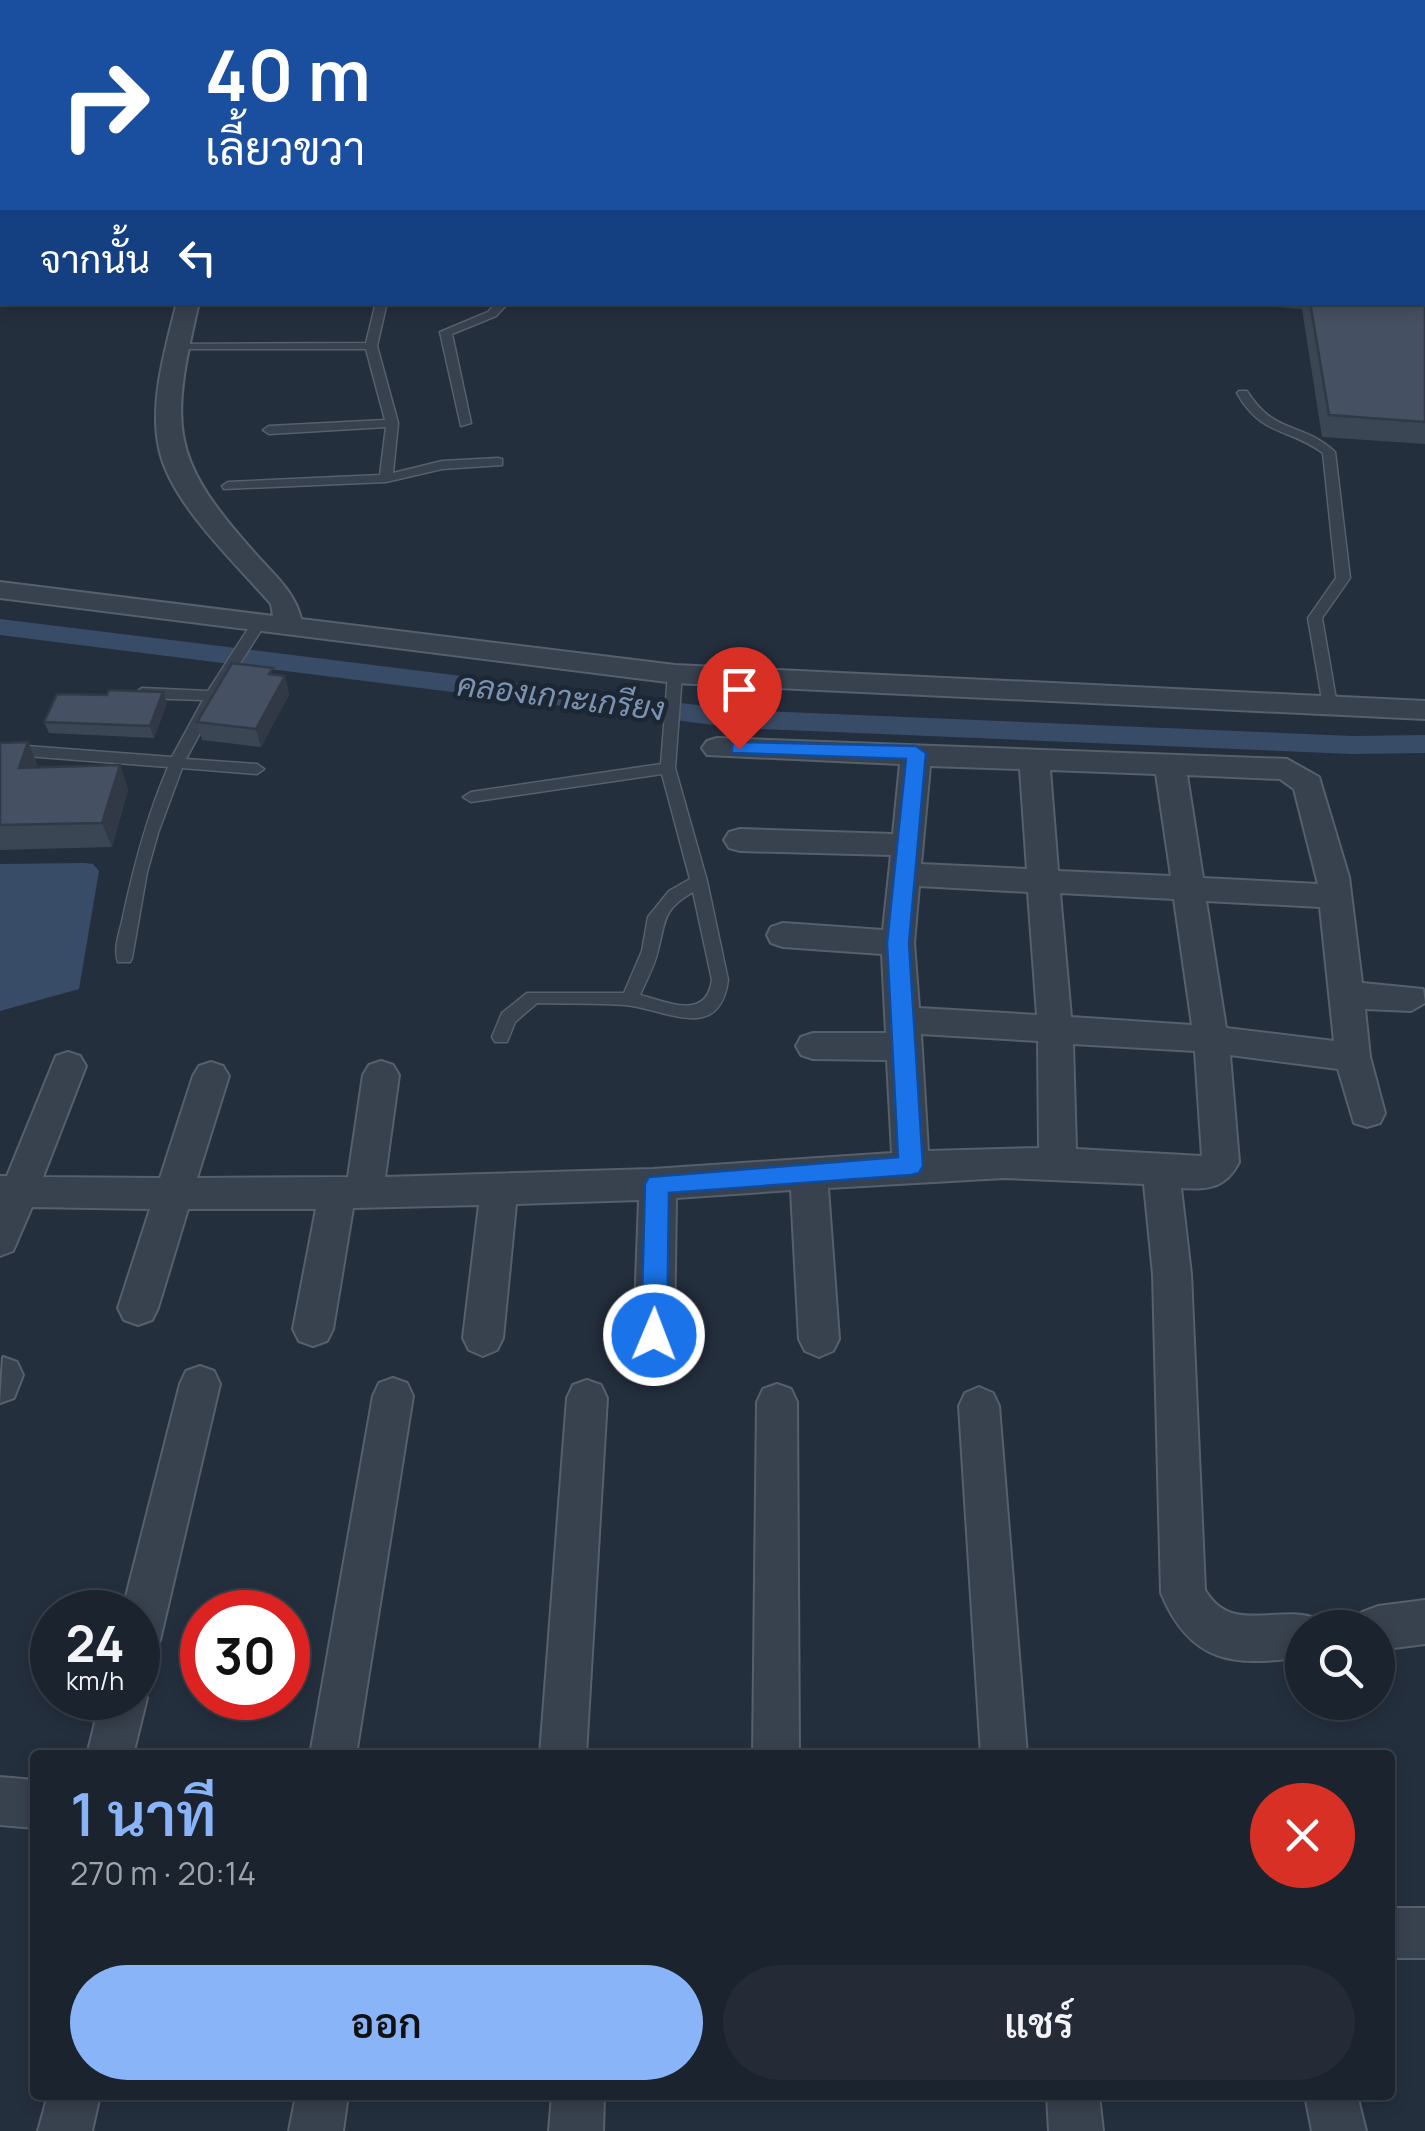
<!DOCTYPE html>
<html lang="th">
<head>
<meta charset="utf-8">
<style>
	:root { --surface:#1b232e; --page:#242b36; --text:#f1f3f6; --muted:#a0a4aa; --line:#39404a; --accent:#8ab4f8 }
	body { margin:0; font-family:Manrope,Sarabun,sans-serif; background:var(--page); color:var(--text); height:100vh; display:flex; flex-direction:column; font-size:38px; white-space:nowrap }
	* { box-sizing:border-box; margin:0 }
	p { font-size:32px; color:var(--muted) }
	.icon { flex:none; width:55px; height:55px; fill:none; stroke:currentColor; stroke-width:2; stroke-linecap:round; stroke-linejoin:round }
	.map { position:relative; flex:1; overflow:hidden }
	.details { position:absolute; left:30px; top:1750px; width:1365px; height:350px; display:flex; flex-direction:column; background:var(--surface); border-radius:10px; box-shadow:0 5px 15px #0003,0 0 0 2px var(--line) }
	.details>* { flex:none }
	.top-card { position:absolute; left:0px; top:0px; width:1425px; height:305px; box-shadow:0 5px 15px #0003,0 0 0 2px var(--line); background:#1a4fa0; color:#fff; overflow:hidden }
	.buttons { position:absolute; left:1285px; top:1610px; display:grid; gap:20px }
	.buttons a { display:grid; place-items:center; width:110px; height:110px; border-radius:50%; background:var(--surface); box-shadow:0 5px 15px #0003,0 0 0 2px var(--line); font-size:50px }
	.speed { position:absolute; left:30px; top:1590px; display:flex; gap:20px; font-size:50px; font-weight:700; text-align:center }
	.speed>* { display:grid; place-content:center; width:130px; height:130px; border-radius:50%; background:var(--surface); box-shadow:0 5px 15px #0003,0 0 0 2px var(--line); line-height:1 }
	.speed small { font-size:25px; font-weight:400 }
	.speed .limit { border:15px solid #d22; background:#fff; color:#111 }
	.pin { position:absolute; display:grid; place-items:center; width:85px; height:85px; color:#fff; margin:-102px -42px; border-radius:50% 50% 50% 0; rotate:-45deg; box-shadow:0 0 10px #0007 }
	.pin .icon { rotate:45deg }
	.me { position:absolute; width:110px; margin:-55px; rotate:1deg; stroke-linejoin:round; filter:drop-shadow(0 0 8px #0008) }
	.turn { display:flex; align-items:center; gap:35px; height:210px; padding:0 40px; font-size:45px }
	.turn .icon { width:130px; height:130px; stroke-width:2.5 }
	.turn b { display:block; font-size:70px; line-height:85px }
	.then { display:flex; align-items:center; height:95px; padding:0 40px; background:#0003; gap:20px; font-size:38px }
	.round { display:grid; place-items:center; flex:none; width:105px; height:105px; border-radius:52px; background:var(--page) }
	.summary { display:flex; align-items:center; justify-content:space-between; height:170px; padding:0 40px }
	h1 { font-size:60px; font-weight:600; line-height:75px; color:var(--accent) }
	.cta { display:flex; gap:20px; margin-top:auto; padding:20px 40px }
	.cta a { flex:1; height:115px; border-radius:60px; background:var(--accent); color:#111; font-size:40px; font-weight:600; line-height:115px; text-align:center }
	.cta a+a { background:var(--page); color:var(--text) }
	.map>svg:first-child { display:block }
	.water { fill:#394c67 }
	.lines { fill:none; stroke-linecap:round; stroke-linejoin:round }
	.canal { fill:#394c67; fill-rule:evenodd }
	.lane-casing { stroke:#565f6c; stroke-width:3 }
	.street-casing { stroke:#565f6c; stroke-width:4 }
	.lane { fill:#38414e; fill-rule:evenodd }
	.street { fill:#38414e; fill-rule:evenodd }
	.wall { fill:#3b4654 }
	.shaded-wall { fill:#303945 }
	.building { fill:#455162; stroke:#303945; stroke-width:2.5 }
	.route { fill:#1a73e8; stroke:#114b97; stroke-width:2.5 }
	.labels { text-anchor:middle; stroke-width:9; stroke-linejoin:round; paint-order:stroke }
	.water-label { font-size:32px; font-style:italic; fill:#7c92b1; stroke:#1d2633 }
</style>
</head>
<body>
<div class="map">
<svg width="1425" height="2131" viewBox="0 0 1425 2131">
	<rect width="100%" height="100%" fill="#242f3e"/>
	<path class="water" d="M84,863l9,1 6,7 -20,118 -79,22v-147z"/>
	<g class="lines">
		<path class="canal" d="M0,619l738,91 614,26 73,-1v18l-73,1 -614,-26 -738,-93z"/>
		<defs>
			<path id="lane" d="M1019,0h8v2h-8z
				M1086,0h36l2,2h-34z
				M1422,89h3v6h-3z
				M1422,181h3v6h-3z
				M376,302h11l-10,44 21,77 -5,50 49,-12 56,-3 4,1v6l-60,4 -56,13 -162,7 -2,-3 6,-4 152,-7 6,-48 -117,7 -6,-4 6,-4 116,-6 -19,-71h-186l-4,-1v-4l190,-1z
				M497,302h12l-13,14 -44,18 19,89 -10,3 -21,-94 48,-20z
				M1239,391h8c28,45 55,30 88,61l15,126 -28,40 15,87 -2,3 -5,2 -7,-5 -15,-87 28,-40 -13,-125c-35,-26 -61,-16 -86,-60z
				M260,617l7,4 -44,69 -37,69 71,5 7,5 -7,5 -75,-6 -24,65 -11,39 -15,86 -2,4h-12c-5,-14 2,-30 5,-45 11,-52 24,-101 45,-150l-168,-13v-10l172,13 31,-57 -61,-2 -7,-5 7,-5 66,3 47,-73z
				M675,670l7,4 -7,94 32,113 21,99c-9,65 -64,28 -103,25 -29,-2 -59,-1 -88,-2l-22,19 -8,20h-12l-3,-5 10,-24 25,-20h97l18,-42 6,-34 21,-26 21,-12 -28,-105 -191,28 -8,-5 8,-5 190,-28 7,-90zM693,892l19,88c-6,41 -44,22 -72,15 6,-14 15,-30 18,-45 8,-30 4,-40 35,-58z"/>
			<path id="street" d="M0,66h2v10h-2z
				M177,302h22c-28,122 -32,153 54,249 18,21 42,40 48,68l374,46 750,36v18l-750,-36 -675,-85v-16l273,34 -2,-12c-36,-42 -101,-101 -112,-156 -10,-46 7,-101 18,-146z
				M717,738l570,21 32,18 30,100 13,106 61,6 2,14 -14,8 -46,-2 5,48 15,56 -5,10 -13,4 -13,-4 -16,-54 -108,-14 9,107c-13,26 -31,28 -58,26l10,86 14,316c27,46 73,13 113,29l3,9h-19v29c-69,10 -112,6 -141,-64l-8,-319 -9,-90 -140,-6 -176,10 11,151 -6,12 -14,6 -14,-6 -6,-12 -8,-149 -115,8 -2,137 -6,12 -14,5 -14,-5 -6,-12 5,-135 -123,4 -13,134 -6,12 -14,6 -14,-6 -6,-12 16,-133 -126,3 -20,121 -6,12 -14,5 -14,-5 -6,-12 23,-120h-128l-30,99 -6,12 -14,5 -14,-5 -6,-12 32,-99 -118,-2 -19,44 -13,5v-80h7l49,-120 12,-4 12,4 6,10 -43,111 117,1 33,-102 6,-10 12,-4 12,4 6,10 -32,102 151,-1 15,-102 6,-10 12,-4 12,4 6,10 -14,102 268,-8 239,-16 -5,-93 -74,-1 -12,-4 -5,-9 5,-9 12,-4h73l-4,-79 -99,-7 -12,-4 -4,-8 4,-8 12,-4 100,7 8,-75 -151,-4 -11,-3 -5,-8 5,-8 11,-3 153,5 7,-70 -193,-9 -5,-7 5,-7zM930,766l90,3 7,100 -106,-5zM1050,770l106,4 15,102 -113,-5zM1187,775l93,4 14,10 24,95 -115,-6zM919,886l109,6 9,123 -118,-7 -5,-65zM1060,893l114,6 18,126 -121,-8zM1206,901l114,6 14,134 -108,-13zM921,1034l117,7 1,107 -111,3zM1073,1044l122,7 7,105 -126,-7z
				M3,1357l14,5 6,13 -9,23 -14,5z
				M200,1366l14,5 6,13 -60,256 -6,16 -16,6v-50h-16l58,-228 6,-13z
				M393,1378l14,5 6,13 -57,359h-46l63,-359 6,-13z
				M587,1380l14,5 6,13 -21,357h-46l27,-357 6,-13z
				M777,1384l14,5 6,13 2,353h-46l4,-353 6,-13z
				M979,1387l14,6 6,13 28,349h-46l-22,-349 6,-13z
				M1425,1600v44l-47,6v-22h-22l6,-16 16,-6z
				M138,1681l9,17 -14,57h-46l14,-57h37z
				M0,1777l35,3v48l-35,-3z
				M1390,1908h35v50h-35z
				M48,2095h52l-8,36h-54z
				M296,2095h52l-5,36h-54z
				M552,2095h52l-1,36h-54z
				M1047,2095h52l4,36h-54z
				M1305,2095h52l9,36h-54z"/>
		</defs>
		<use href="#lane" class="lane-casing"/>
		<use href="#street" class="street-casing"/>
		<use href="#lane" class="lane"/>
		<use href="#street" class="street"/>
	</g>
	<path class="wall" d="M1425,186v258l-103,-7 -20,-128 -39,-3v-4h159z
		M275,675l10,1 4,19 -28,52 -59,-7 -5,-18z
		M163,692l4,11 -13,35 -105,-5 -5,-11 63,-27z
		M0,743l38,24 82,-2 8,25 -16,57 -112,3z"/>
	<path class="shaded-wall" d="M285,676l4,19 -28,52 -5,-18z
		M163,692l4,11 -13,35 -4,-12z
		M28,742l10,24 -9,26 -10,-24z
		M120,765l8,25 -16,57 -10,-24z"/>
	<path class="building" d="M635,0h85l-5,2h-74z
		M933,0h23l2,2h-25z
		M1422,186h3v236l-96,-7 -19,-113h112z
		M232,663l41,5 -4,6 16,2 -29,53 -59,-7z
		M109,690l54,2 -13,34 -106,-4 13,-28 50,1z
		M28,742l-9,26 101,-3 -18,58 -102,2v-82z"/>
	<path class="route" d="M739,742l177,4 10,7 -17,190 14,223 -4,7 -8,2 -242,18 -2,142 -4,8 -9,3 -9,-3 -4,-8 4,-151 4,-7 249,-20 -11,-214 19,-184 -174,-6v-9z"/>
	<g class="labels">
		<g class="water-label">
			<text transform="translate(561 697) rotate(7)" y="11">คลองเกาะเกรียง</text>
		</g>
	</g>
</svg>
<div class="buttons">
<a><svg class="icon" aria-label="search" viewBox="0 0 24 24"><circle cx="10" cy="10" r="6"/><path d="M15 15l6 6"/></svg></a>
</div>
<div class="speed"><div>24<small>km/h</small></div><div class="limit">30</div></div>
<div class="pin" style="left:739px;top:749px;background:#d93025"><svg class="icon" aria-label="arrive" viewBox="0 0 24 24"><path d="M6 21V4h12l-3 4 3 4H6"/></svg></div>
<svg class="me" style="left:654px;top:1335px" viewBox="-20 -20 40 40"><circle r="17" fill="#1a73e8" stroke="#fff" stroke-width="3"/><path d="M0-11L8 9 0 5-8 9z" fill="#fff"/></svg>
<div class="top-card">
<div class="turn"><svg class="icon" aria-label="right" viewBox="0 0 24 24"><path d="M7 20v-9h11M14 6l5 5-5 5"/></svg><div><b>40 m</b>เลี้ยวขวา</div></div>
<div class="then">จากนั้น<svg class="icon" aria-label="left" viewBox="0 0 24 24"><path d="M17 20v-9H6M10 6l-5 5 5 5"/></svg></div>
</div>
<section class="details">
<div class="summary"><div><h1>1 นาที</h1><p>270 m · 20:14</p></div><a class="round" style="background:#d93025;color:#fff"><svg class="icon" aria-label="close" viewBox="0 0 24 24"><path d="M6 6l12 12M18 6L6 18"/></svg></a></div>
<div class="cta"><a>ออก</a><a>แชร์</a></div>
</section>
</div>
</body>
</html>
